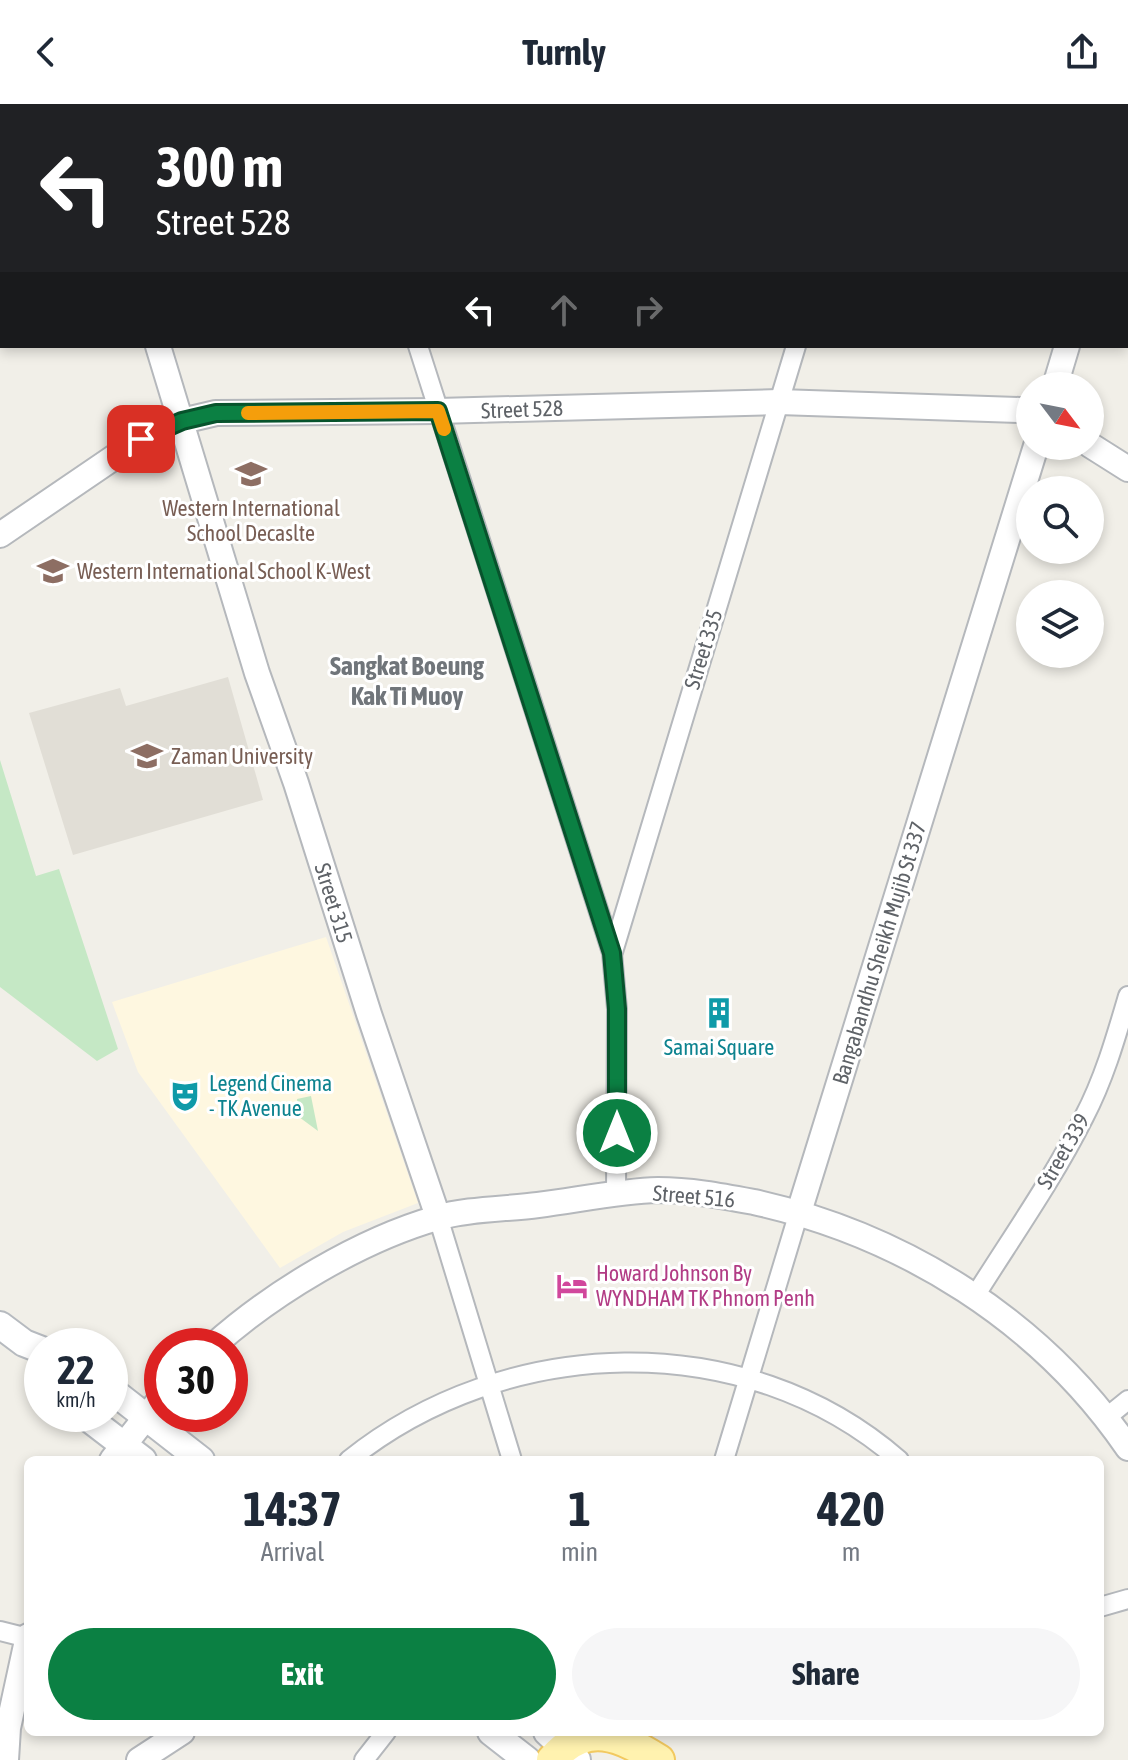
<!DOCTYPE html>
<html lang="en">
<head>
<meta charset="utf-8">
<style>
	:root { --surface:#fff; --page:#f6f6f7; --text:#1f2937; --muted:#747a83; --accent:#0b8043 }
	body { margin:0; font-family:"Asap Condensed",sans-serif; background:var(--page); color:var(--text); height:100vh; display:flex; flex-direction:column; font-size:30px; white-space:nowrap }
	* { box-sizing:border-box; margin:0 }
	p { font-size:26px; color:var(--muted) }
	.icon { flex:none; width:44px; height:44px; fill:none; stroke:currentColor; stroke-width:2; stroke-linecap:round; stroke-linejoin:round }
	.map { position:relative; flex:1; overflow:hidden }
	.sheet { position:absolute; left:24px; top:1352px; width:1080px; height:280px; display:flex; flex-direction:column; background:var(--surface); border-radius:12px; box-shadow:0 4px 12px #0003 }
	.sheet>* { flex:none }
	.guide { position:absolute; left:0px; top:0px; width:1128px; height:244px; box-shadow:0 4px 12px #0003; background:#202124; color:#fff; overflow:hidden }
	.needle { width:52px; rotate:122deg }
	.controls { position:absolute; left:1016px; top:268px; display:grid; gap:16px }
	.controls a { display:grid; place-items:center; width:88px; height:88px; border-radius:50%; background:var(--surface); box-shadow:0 4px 12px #0003; font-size:40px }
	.speed { position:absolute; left:24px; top:1224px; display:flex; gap:16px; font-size:40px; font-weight:700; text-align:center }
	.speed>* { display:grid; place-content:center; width:104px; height:104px; border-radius:50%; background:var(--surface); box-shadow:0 4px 12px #0003; line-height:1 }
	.speed small { font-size:20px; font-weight:400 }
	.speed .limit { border:12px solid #d22; background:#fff; color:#111 }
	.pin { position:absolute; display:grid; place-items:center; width:68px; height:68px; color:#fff; margin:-34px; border-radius:16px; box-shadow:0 4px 12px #0006 }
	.me { position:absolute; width:88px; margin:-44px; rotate:0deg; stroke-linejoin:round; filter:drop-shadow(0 0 6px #0008) }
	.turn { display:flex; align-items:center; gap:28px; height:168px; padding:0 24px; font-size:36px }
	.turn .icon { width:104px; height:104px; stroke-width:2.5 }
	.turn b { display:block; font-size:56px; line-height:68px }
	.lanes { display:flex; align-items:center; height:76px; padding:0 24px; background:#0003; justify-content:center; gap:40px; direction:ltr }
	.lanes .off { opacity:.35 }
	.eta { display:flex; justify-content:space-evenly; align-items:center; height:136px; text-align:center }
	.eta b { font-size:48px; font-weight:700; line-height:56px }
	.action { display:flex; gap:16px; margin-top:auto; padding:16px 24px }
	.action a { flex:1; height:92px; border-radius:48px; background:var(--accent); color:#fff; font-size:32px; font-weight:700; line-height:92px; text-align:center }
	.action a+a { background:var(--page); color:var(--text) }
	header { display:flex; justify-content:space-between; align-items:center; height:104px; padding:0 24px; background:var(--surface); font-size:36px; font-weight:700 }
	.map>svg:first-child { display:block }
	.commercial { fill:#fef7e0 }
	.education { fill:#e1ded6 }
	.green { fill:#c5e8c5 }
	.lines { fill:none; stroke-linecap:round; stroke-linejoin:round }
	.minor-casing { stroke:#b5b8bc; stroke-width:22 }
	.tertiary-casing { stroke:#b5b8bc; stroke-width:28 }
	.secondary-casing { stroke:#b6babf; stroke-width:30 }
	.primary-casing { stroke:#f2c960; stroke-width:34 }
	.minor { stroke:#fff; stroke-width:18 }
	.tertiary { stroke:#fff; stroke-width:24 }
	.secondary { stroke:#fff; stroke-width:26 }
	.primary { stroke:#fff2af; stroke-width:30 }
	.route-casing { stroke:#07532c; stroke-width:20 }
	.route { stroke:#0b8043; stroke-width:14 }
	.slow { stroke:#f59e0b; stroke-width:14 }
	.labels { text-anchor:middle; stroke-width:6; stroke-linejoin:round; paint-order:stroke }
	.street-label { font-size:22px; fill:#5f6368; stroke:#fff }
	.education-label { font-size:22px; fill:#785e54; stroke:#fff; text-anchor:start }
	.culture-label { font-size:22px; fill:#0d838f; stroke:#fff }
	.hotel-label { font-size:22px; fill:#b23c85; stroke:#fff; text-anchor:start }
	.quarter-label { font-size:26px; font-weight:bold; fill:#70757a; stroke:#fff }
</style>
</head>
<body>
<header><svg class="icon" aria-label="back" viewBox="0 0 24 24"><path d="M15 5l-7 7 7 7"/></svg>Turnly<svg class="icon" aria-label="share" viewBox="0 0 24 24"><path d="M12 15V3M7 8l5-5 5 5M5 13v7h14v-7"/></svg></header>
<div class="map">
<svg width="1128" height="1656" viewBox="0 0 1128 1656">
	<rect width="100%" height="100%" fill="#f1efe8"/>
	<path class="commercial" d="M326,833l92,266 -75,29 -63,36 -142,-196 -26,-70z"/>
	<path class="education" d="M228,573l35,123 -190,55 -44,-142 91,-25 6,18z"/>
	<path class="green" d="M0,656l36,116 23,-7 59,180 -21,12 -97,-74z
		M311,992l7,35 -19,-14 -2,-18z"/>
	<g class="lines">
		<defs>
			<path id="minor" d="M343,0v2
				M869,2l1,-2
				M418,242l194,607 5,56 -1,186
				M613,848l183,-606
				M438,1113l74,243
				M975,1192c37,-59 78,-117 109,-179 20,-38 32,-80 44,-121
				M1107,1313l21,-17
				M349,1356c156,-125 395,-135 550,0
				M724,1356l75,-248
				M1100,1503l28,-8
				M0,1527l28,7
				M364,1656l22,-28"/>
			<path id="tertiary" d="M81,0l1,2
				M1126,48l2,-7
				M158,242l99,327 39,110 73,231 69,203
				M1055,282l12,-40
				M1090,341l38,24
				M0,431l141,-96 41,-18 34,-8 222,-2 341,-9 241,8 10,2
				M799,1108l237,-766
				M213,1242c59,-53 147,-106 224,-128 28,-9 71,-9 101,-13 40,-5 81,-14 120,-15 33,0 64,6 96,12 150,33 287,119 374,246
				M112,1356l50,-63
				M6,1656l2,-32 20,-92
				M139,1656l43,-28"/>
			<path id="secondary" d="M0,1221l24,18 18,7
				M110,1285l91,71
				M83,1310l60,46
				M491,1628l36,28
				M547,1628l30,28"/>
			<path id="primary" d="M552,1656c35,-41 68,-24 107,0"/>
		</defs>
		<use href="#minor" class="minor-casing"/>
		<use href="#tertiary" class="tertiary-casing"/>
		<use href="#secondary" class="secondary-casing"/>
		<use href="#primary" class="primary-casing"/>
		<use href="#minor" class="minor"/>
		<use href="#tertiary" class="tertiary"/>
		<use href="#secondary" class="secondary"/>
		<use href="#primary" class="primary"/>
	</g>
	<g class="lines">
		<defs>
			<path id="route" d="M141,335l41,-18 34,-8 222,-2 174,542 5,56v124"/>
		</defs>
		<use href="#route" class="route-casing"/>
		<use href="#route" class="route"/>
		<path class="slow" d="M248,309l190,-2 6,18"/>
	</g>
	<defs>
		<symbol id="school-bare" viewBox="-9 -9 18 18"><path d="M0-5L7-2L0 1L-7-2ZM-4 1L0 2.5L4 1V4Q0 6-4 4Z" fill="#8d6e63" stroke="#fff" stroke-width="2.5" paint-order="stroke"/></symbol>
		<symbol id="university-bare" viewBox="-9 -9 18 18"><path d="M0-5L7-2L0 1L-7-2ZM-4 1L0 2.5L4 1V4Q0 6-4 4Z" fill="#8d6e63" stroke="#fff" stroke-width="2.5" paint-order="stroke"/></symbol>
		<symbol id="building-bare" viewBox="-9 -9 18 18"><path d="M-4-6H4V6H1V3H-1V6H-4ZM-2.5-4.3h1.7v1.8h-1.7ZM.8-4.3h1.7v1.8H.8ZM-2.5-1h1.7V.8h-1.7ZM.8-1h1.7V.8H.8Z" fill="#0f9aa8" stroke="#fff" stroke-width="2.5" paint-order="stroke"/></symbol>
		<symbol id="theatre-bare" viewBox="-9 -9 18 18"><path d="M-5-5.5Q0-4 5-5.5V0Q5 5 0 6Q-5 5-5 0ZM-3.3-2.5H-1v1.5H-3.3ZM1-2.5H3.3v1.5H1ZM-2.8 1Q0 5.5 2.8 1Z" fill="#0f9aa8" stroke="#fff" stroke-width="2.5" paint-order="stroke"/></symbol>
		<symbol id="hotel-bare" viewBox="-9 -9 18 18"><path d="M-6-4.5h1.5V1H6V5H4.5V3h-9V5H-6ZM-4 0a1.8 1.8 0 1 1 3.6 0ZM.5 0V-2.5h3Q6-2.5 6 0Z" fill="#d1479c" stroke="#fff" stroke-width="2.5" paint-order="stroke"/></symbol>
	</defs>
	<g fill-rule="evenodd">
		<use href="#school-bare" x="229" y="348" width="44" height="44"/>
		<use href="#school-bare" x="31" y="445" width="44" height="44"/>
		<use href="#university-bare" x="125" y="630" width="44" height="44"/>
		<use href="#building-bare" x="697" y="887" width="44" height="44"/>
		<use href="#theatre-bare" x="163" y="970" width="44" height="44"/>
		<use href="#hotel-bare" x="550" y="1160" width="44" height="44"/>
	</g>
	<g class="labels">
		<g class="street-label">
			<text transform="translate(522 305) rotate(-2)" y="8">Street 528</text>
			<text transform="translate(703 545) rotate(-73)" y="8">Street 335</text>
			<text transform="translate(334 799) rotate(73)" y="8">Street 315</text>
			<text transform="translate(879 849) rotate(-73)" y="8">Bangabandhu Sheikh Mujib St 337</text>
			<text transform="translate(1063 1047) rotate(-60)" y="8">Street 339</text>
			<text transform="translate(694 1092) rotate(5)" y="8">Street 516</text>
		</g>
		<g class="education-label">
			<text x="251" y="412" text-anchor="middle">Western International<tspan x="251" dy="25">School Decaslte</tspan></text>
			<text x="77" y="475">Western International School K-West</text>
			<text x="171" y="660">Zaman University</text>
		</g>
		<g class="culture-label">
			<text x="719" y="951">Samai Square</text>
			<text x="209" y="987" text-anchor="start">Legend Cinema<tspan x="209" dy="25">- TK Avenue</tspan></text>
		</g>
		<g class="hotel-label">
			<text x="596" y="1177">Howard Johnson By<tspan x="596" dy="25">WYNDHAM TK Phnom Penh</tspan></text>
		</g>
		<g class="quarter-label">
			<text x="407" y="571">Sangkat Boeung<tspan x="407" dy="30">Kak Ti Muoy</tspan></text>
		</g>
	</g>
</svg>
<div class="controls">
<a><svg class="needle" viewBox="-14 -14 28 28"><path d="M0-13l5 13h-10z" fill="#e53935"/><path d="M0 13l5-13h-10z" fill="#747a83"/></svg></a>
<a><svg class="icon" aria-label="search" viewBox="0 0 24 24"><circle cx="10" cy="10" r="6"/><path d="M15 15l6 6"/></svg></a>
<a><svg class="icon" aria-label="layers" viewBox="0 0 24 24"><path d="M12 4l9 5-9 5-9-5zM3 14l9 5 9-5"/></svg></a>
</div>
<div class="speed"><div>22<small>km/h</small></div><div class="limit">30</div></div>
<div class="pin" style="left:141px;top:335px;background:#d93025"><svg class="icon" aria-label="arrive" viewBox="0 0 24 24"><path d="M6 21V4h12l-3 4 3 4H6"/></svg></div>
<svg class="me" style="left:617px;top:1029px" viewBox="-20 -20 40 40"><circle r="17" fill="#0b8043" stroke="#fff" stroke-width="3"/><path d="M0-11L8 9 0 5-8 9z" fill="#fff"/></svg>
<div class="guide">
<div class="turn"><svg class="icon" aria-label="left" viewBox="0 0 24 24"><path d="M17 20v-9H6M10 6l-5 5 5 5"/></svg><div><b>300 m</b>Street 528</div></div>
<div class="lanes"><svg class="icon" aria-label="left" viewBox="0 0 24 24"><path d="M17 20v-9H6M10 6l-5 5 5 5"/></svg><svg class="icon off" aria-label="ahead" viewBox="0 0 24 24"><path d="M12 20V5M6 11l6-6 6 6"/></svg><svg class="icon off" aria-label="right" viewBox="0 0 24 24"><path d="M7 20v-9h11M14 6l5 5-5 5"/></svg></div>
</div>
<section class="sheet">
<div class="eta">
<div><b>14:37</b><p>Arrival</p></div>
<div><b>1</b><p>min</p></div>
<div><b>420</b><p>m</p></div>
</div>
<div class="action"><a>Exit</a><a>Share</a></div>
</section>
</div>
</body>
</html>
